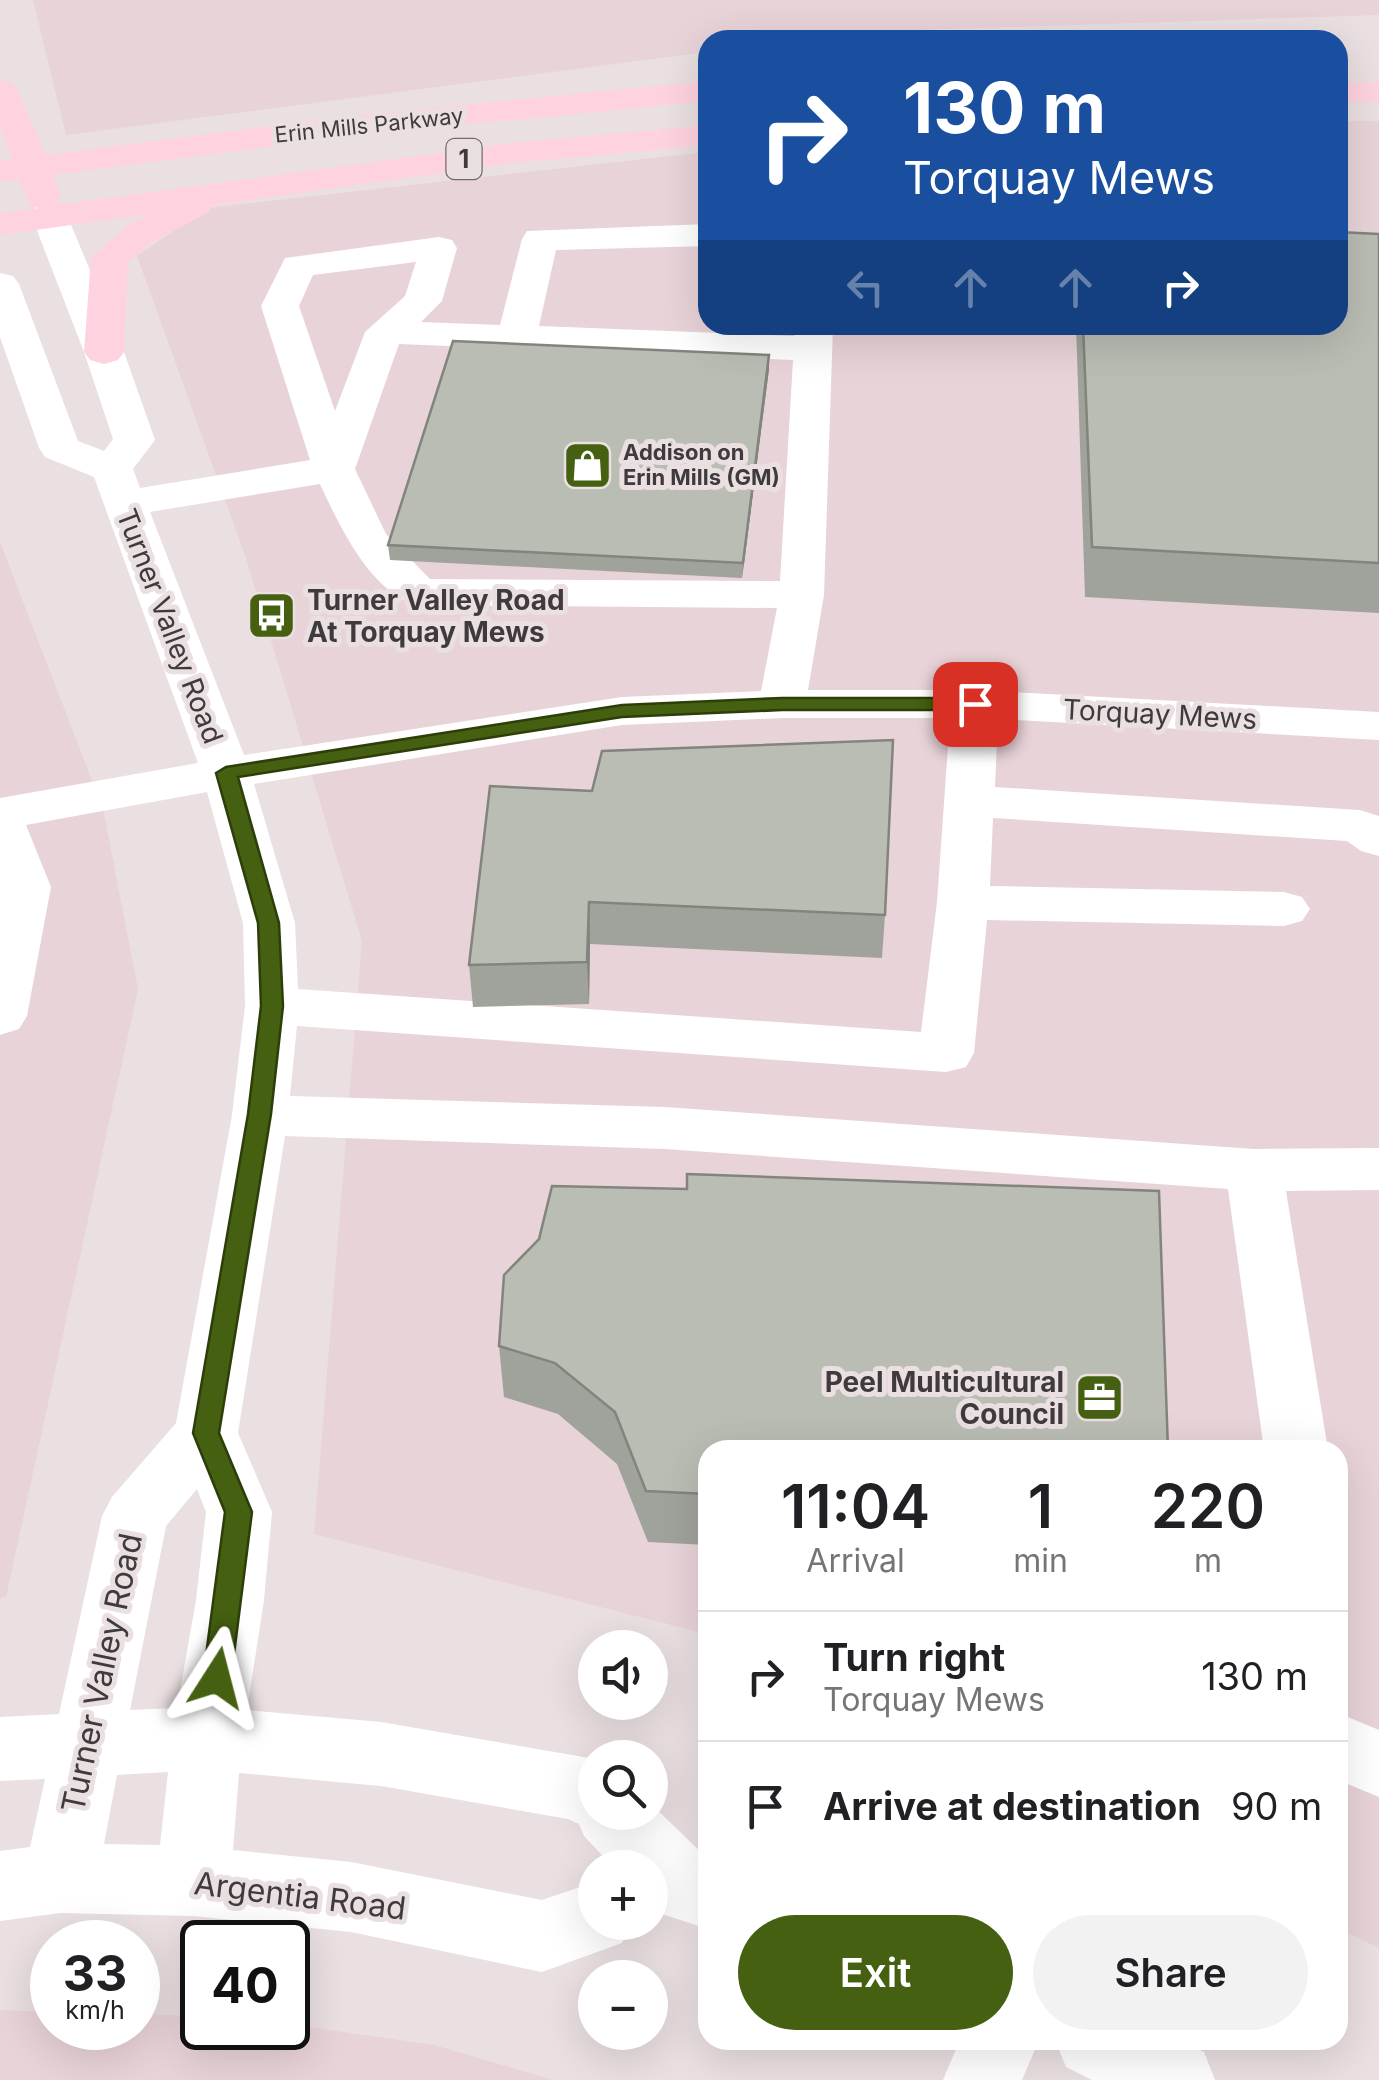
<!DOCTYPE html>
<html lang="en">
<head>
<meta charset="utf-8">
<style>
	:root { --surface:#fff; --page:#f2f2f2; --text:#202124; --muted:#757577; --line:#e0e0e0; --accent:#456010 }
	body { margin:0; font-family:Inter,sans-serif; background:var(--page); color:var(--text); height:100vh; display:flex; flex-direction:column; font-size:38px; white-space:nowrap }
	* { box-sizing:border-box; margin:0 }
	p { font-size:32px; color:var(--muted) }
	.icon { flex:none; width:55px; height:55px; fill:none; stroke:currentColor; stroke-width:2; stroke-linecap:round; stroke-linejoin:round }
	.map { position:relative; flex:1; overflow:hidden }
	.side { position:absolute; left:698px; top:1440px; width:650px; height:610px; display:flex; flex-direction:column; background:var(--surface); border-radius:30px; box-shadow:0 10px 40px #0002 }
	.side>* { flex:none }
	.guide { position:absolute; left:698px; top:30px; width:650px; height:305px; border-radius:30px; box-shadow:0 10px 40px #0002; background:#1a4fa0; color:#fff; overflow:hidden }
	.fabs { position:absolute; left:578px; top:1630px; display:grid; gap:20px }
	.fabs a { display:grid; place-items:center; width:90px; height:90px; border-radius:50%; background:var(--surface); box-shadow:0 10px 40px #0002; font-size:50px }
	.speed { position:absolute; left:30px; top:1920px; display:flex; gap:20px; font-size:50px; font-weight:700; text-align:center }
	.speed>* { display:grid; place-content:center; width:130px; height:130px; border-radius:50%; background:var(--surface); box-shadow:0 10px 40px #0002; line-height:1 }
	.speed small { font-size:25px; font-weight:400 }
	.speed .limit { border:5px solid #111; border-radius:15px; background:#fff; color:#111 }
	.pin { position:absolute; display:grid; place-items:center; width:85px; height:85px; color:#fff; margin:-42px; border-radius:20px; box-shadow:0 5px 15px #0006 }
	.me { position:absolute; width:110px; margin:-55px; rotate:9deg; stroke-linejoin:round; filter:drop-shadow(0 0 8px #0008) }
	.turn { display:flex; align-items:center; gap:35px; height:210px; padding:0 40px; font-size:45px }
	.turn .icon { width:130px; height:130px; stroke-width:2.5 }
	.turn b { display:block; font-size:70px; line-height:85px }
	.lanes { display:flex; align-items:center; height:95px; padding:0 40px; background:#0003; justify-content:center; gap:50px; direction:ltr }
	.lanes .off { opacity:.35 }
	.eta { display:flex; justify-content:space-evenly; align-items:center; height:170px; text-align:center }
	.eta b { font-size:60px; font-weight:600; line-height:70px }
	.action { display:flex; gap:20px; margin-top:auto; padding:20px 40px }
	.action a { flex:1; height:115px; border-radius:60px; background:var(--accent); color:#fff; font-size:40px; font-weight:600; line-height:115px; text-align:center }
	.action a+a { background:var(--page); color:var(--text) }
	ul { padding:0; list-style:none }
	li { display:flex; align-items:center; gap:30px; height:130px; padding:0 40px; border-top:2px solid var(--line) }
	li div { flex:1 }
	li b { display:block; font-size:38px }
	li em { font-style:normal }
	.map>svg:first-child { display:block }
	.built { fill:#e8d3d8 }
	.lines { fill:none; stroke-linecap:round; stroke-linejoin:round }
	.minor { fill:#fff; fill-rule:evenodd }
	.major { fill:#fed3df; fill-rule:evenodd }
	.wall { fill:#9fa39b }
	.shaded-wall { fill:#82847e }
	.building { fill:#b9bdb4; stroke:#82847e; stroke-width:2.5 }
	.route { fill:#456010; stroke:#2d3e0a; stroke-width:2.5 }
	.labels { text-anchor:middle; stroke-width:10; stroke-linejoin:round; paint-order:stroke }
	.far-street-label { font-size:22px; fill:#3f3b3c; stroke:#eadfe1 }
	.far-poi-label { font-size:22px; font-weight:bold; fill:#3f3b3c; stroke:#eadfe1; text-anchor:start }
	.shield { fill:#eadfe1; stroke:#726c6e; stroke-width:2.5 }
	.shield-label { font-size:25px; font-weight:bold; fill:#3f3b3c }
	.poi-label { font-size:28px; font-weight:bold; fill:#3f3b3c; stroke:#eadfe1; text-anchor:start }
	.street-label { font-size:28px; fill:#3f3b3c; stroke:#eadfe1 }
	.near-street-label { font-size:32px; fill:#3f3b3c; stroke:#eadfe1 }
</style>
</head>
<body>
<div class="map">
<svg width="1379" height="2080" viewBox="0 0 1379 2080">
	<rect width="100%" height="100%" fill="#eadfe1"/>
	<path class="built" d="M33,0h1346v15l-519,17 -61,8h-91l-1,12 -641,83z
		M1338,121h41v1827l-41,-20v-478h-630l-1,184 -393,-100 48,-593 -116,-383 -109,-302 70,-48 500,-56 1,173h630z
		M0,542l103,267 35,180 -132,608 -6,1z
		M0,2010l52,2v16h86v-14l64,2v12h86v-4l146,21 119,35h-553z"/>
	<g class="lines">
		<path class="minor" d="M49,204l13,3 5,8 57,137 31,88 -22,29 7,19 170,-28 -49,-154 24,-48 154,-21 13,3 5,8 -15,53 -21,21 79,3 22,-86 5,-8 181,-7v22l-152,4 -17,76 255,10 1,-11h38l-9,270 -16,95h167l404,22v28l-381,-21 -3,68 365,23 19,6v40l-18,-5 -14,-10 -354,-23 -3,68 294,6 18,5 8,12 -8,12 -18,5 -297,-6 -13,133 -8,14 -20,5 -649,-46 -7,70 375,11 589,42 125,-1v42l-93,1 42,259h-64l-36,-261 -563,-40 -380,-13 -47,297 34,79 -8,88 -17,110 134,12 214,37v53h55v-9l58,56v70l-52,-17 -6,-6v-38h-36l-30,-32 -5,-12 -11,-5 -187,-33 -142,-13 -6,77 118,12 191,38 53,-18v40h36l-9,21 -80,29 -191,-40 -158,-16 -133,-3 -60,8v-70l30,-4 15,-68 -45,2v-64l59,-3 43,-198 10,-19 64,-74 56,-308 13,-109 -2,-83 -36,-131 -181,33 25,62 -24,129 -8,13 -19,6v-237l198,-35 -104,-286 -49,-20 -6,-9 -39,-111v-64l13,3 6,8 59,157 26,10 9,-12 -29,-87 -53,-137 5,-8zM416,262l-11,34 -40,36 -30,79 -36,-105 14,-31zM399,344l394,16 -13,221 -350,-2 -44,-45 -31,-65zM320,484c19,41 51,110 98,121l359,3 -16,83 -139,6 -378,58 -94,-243zM782,718h168l-13,184 -16,130 -623,-43 -3,-66 -41,-139 368,-59zM197,1489l9,23 -10,88 -19,108 -47,2 36,-184zM168,1772l-8,73 -56,-1 13,-69z
			M1338,1713l41,17v67l-41,-17z
			M960,2040h79l-17,40h-79z
			M1055,2040h123l26,12 11,28h-123l-26,-13z"/>
		<path class="major" d="M0,80l12,3 5,7 29,65 312,-40 350,-34v20l-350,34 -305,40 8,23 -5,7 457,-62 195,-18v20l-195,18 -300,42 -4,7 -55,29 -26,21 -4,90 -6,8 -14,4 -14,-4 -6,-8 7,-94 37,-33 22,-11 -150,21v-22l39,-5 -9,-2 -11,-27 -19,3v-22l12,-1 -12,-32z
			M1379,82v20l-41,1v-20z"/>
	</g>
	<path class="wall" d="M1379,234v379l-294,-16 -9,-272h262z
		M769,369l-27,209 -352,-18 -2,-15z
		M490,786l395,129 -3,43 -292,-14 -1,60 -116,3 -4,-42z
		M687,1189l21,261v95l-60,-3 -31,-78 -59,-50 -54,-17 -5,-51z"/>
	<path class="shaded-wall" d="M769,355v14l-27,209 1,-15z
		M589,902l1,42 -1,60 -2,-42z"/>
	<path class="building" d="M1338,232l41,2v329l-287,-16 -9,-222h255z
		M453,341l316,14 -26,208 -355,-18z
		M893,740l-8,175 -296,-13 -2,60 -118,3 21,-179 102,5 10,-40z
		M687,1174l472,17 9,259h-460v44l-62,-3 -31,-79 -60,-49 -56,-17 5,-71 35,-36 13,-53 135,3z"/>
	<path class="route" d="M782,698h193l10,6 -10,6h-193l-160,7 -384,60 41,146 4,83 -12,108 -52,319 33,79 -21,166 -4,9 -10,4 -10,-4 -4,-9 22,-166 -32,-79 55,-319 13,-108 -3,-83 -42,-150 10,-6 396,-62z"/>
	<defs>
		<symbol id="shop-square" viewBox="-11 -11 22 22"><rect x="-9" y="-9" width="18" height="18" rx="4" fill="#456010" stroke="#eadfe1"/><path d="M-5-2.5h2.3a2.7 3.5 0 0 1 5.4 0H5L5.5 6h-11ZM-1.5-2.5h3a1.5 2.3 0 0 0-3 0Z" fill="#fff"/></symbol>
		<symbol id="bus-square" viewBox="-11 -11 22 22"><rect x="-9" y="-9" width="18" height="18" rx="4" fill="#456010" stroke="#eadfe1"/><path d="M-5-6H5V4H4V6H2V4H-2V6H-4V4H-5ZM-3.5-4V0h7V-4ZM-3.5 1.2v1.5H-2V1.2ZM2 1.2v1.5H3.5V1.2Z" fill="#fff"/></symbol>
		<symbol id="office-square" viewBox="-11 -11 22 22"><rect x="-9" y="-9" width="18" height="18" rx="4" fill="#456010" stroke="#eadfe1"/><path d="M-6-3h4V-5.5h4V-3h4V5H-6ZM-1-4.5V-3h2v-1.5ZM-6 0V1H6V0Z" fill="#fff"/></symbol>
	</defs>
	<g fill-rule="evenodd">
		<use href="#shop-square" x="560" y="438" width="55" height="55"/>
		<use href="#bus-square" x="244" y="588" width="55" height="55"/>
		<use href="#office-square" x="1072" y="1370" width="55" height="55"/>
	</g>
	<g class="labels">
		<g class="far-street-label">
			<text transform="translate(369 125) rotate(-6)" y="8">Erin Mills Parkway</text>
		</g>
		<g class="far-poi-label">
			<text x="623" y="460">Addison on<tspan x="623" dy="25">Erin Mills (GM)</tspan></text>
		</g>
		<rect class="shield" x="446.5" y="139" width="35" height="40" rx="8"/>
		<g class="shield-label">
			<text x="464" y="168">1</text>
		</g>
		<g class="poi-label">
			<text x="307" y="610">Turner Valley Road<tspan x="307" dy="32">At Torquay Mews</tspan></text>
			<text x="1064" y="1392" text-anchor="end">Peel Multicultural<tspan x="1064" dy="32">Council</tspan></text>
		</g>
		<g class="street-label">
			<text transform="translate(170 626) rotate(69)" y="10">Turner Valley Road</text>
			<text transform="translate(1160 714) rotate(3)" y="10">Torquay Mews</text>
		</g>
		<g class="near-street-label">
			<text transform="translate(102 1673) rotate(-78)" y="11">Turner Valley Road</text>
			<text transform="translate(300 1896) rotate(7)" y="11">Argentia Road</text>
		</g>
	</g>
</svg>
<div class="fabs">
<a><svg class="icon" aria-label="sound" viewBox="0 0 24 24"><path d="M4 9h4l5-4v14l-5-4H4zM17 9q2 3 0 6"/></svg></a>
<a><svg class="icon" aria-label="search" viewBox="0 0 24 24"><circle cx="10" cy="10" r="6"/><path d="M15 15l6 6"/></svg></a>
<a>+</a>
<a>−</a>
</div>
<div class="speed"><div>33<small>km/h</small></div><div class="limit">40</div></div>
<div class="pin" style="left:975px;top:704px;background:#d93025"><svg class="icon" aria-label="arrive" viewBox="0 0 24 24"><path d="M6 21V4h12l-3 4 3 4H6"/></svg></div>
<svg class="me" style="left:217px;top:1678px" viewBox="-20 -20 40 40"><path d="M0-17L14 15 0 8-14 15z" fill="#456010" stroke="#fff" stroke-width="4"/></svg>
<div class="guide">
<div class="turn"><svg class="icon" aria-label="right" viewBox="0 0 24 24"><path d="M7 20v-9h11M14 6l5 5-5 5"/></svg><div><b>130 m</b>Torquay Mews</div></div>
<div class="lanes"><svg class="icon off" aria-label="left" viewBox="0 0 24 24"><path d="M17 20v-9H6M10 6l-5 5 5 5"/></svg><svg class="icon off" aria-label="ahead" viewBox="0 0 24 24"><path d="M12 20V5M6 11l6-6 6 6"/></svg><svg class="icon off" aria-label="ahead" viewBox="0 0 24 24"><path d="M12 20V5M6 11l6-6 6 6"/></svg><svg class="icon" aria-label="right" viewBox="0 0 24 24"><path d="M7 20v-9h11M14 6l5 5-5 5"/></svg></div>
</div>
<section class="side">
<div class="eta">
<div><b>11:04</b><p>Arrival</p></div>
<div><b>1</b><p>min</p></div>
<div><b>220</b><p>m</p></div>
</div>
<ul>
<li><svg class="icon" aria-label="right" viewBox="0 0 24 24"><path d="M7 20v-9h11M14 6l5 5-5 5"/></svg><div><b>Turn right</b><p>Torquay Mews</p></div><em>130 m</em></li>
<li><svg class="icon" aria-label="arrive" viewBox="0 0 24 24"><path d="M6 21V4h12l-3 4 3 4H6"/></svg><div><b>Arrive at destination</b></div><em>90 m</em></li>
</ul>
<div class="action"><a>Exit</a><a>Share</a></div>
</section>
</div>
</body>
</html>
